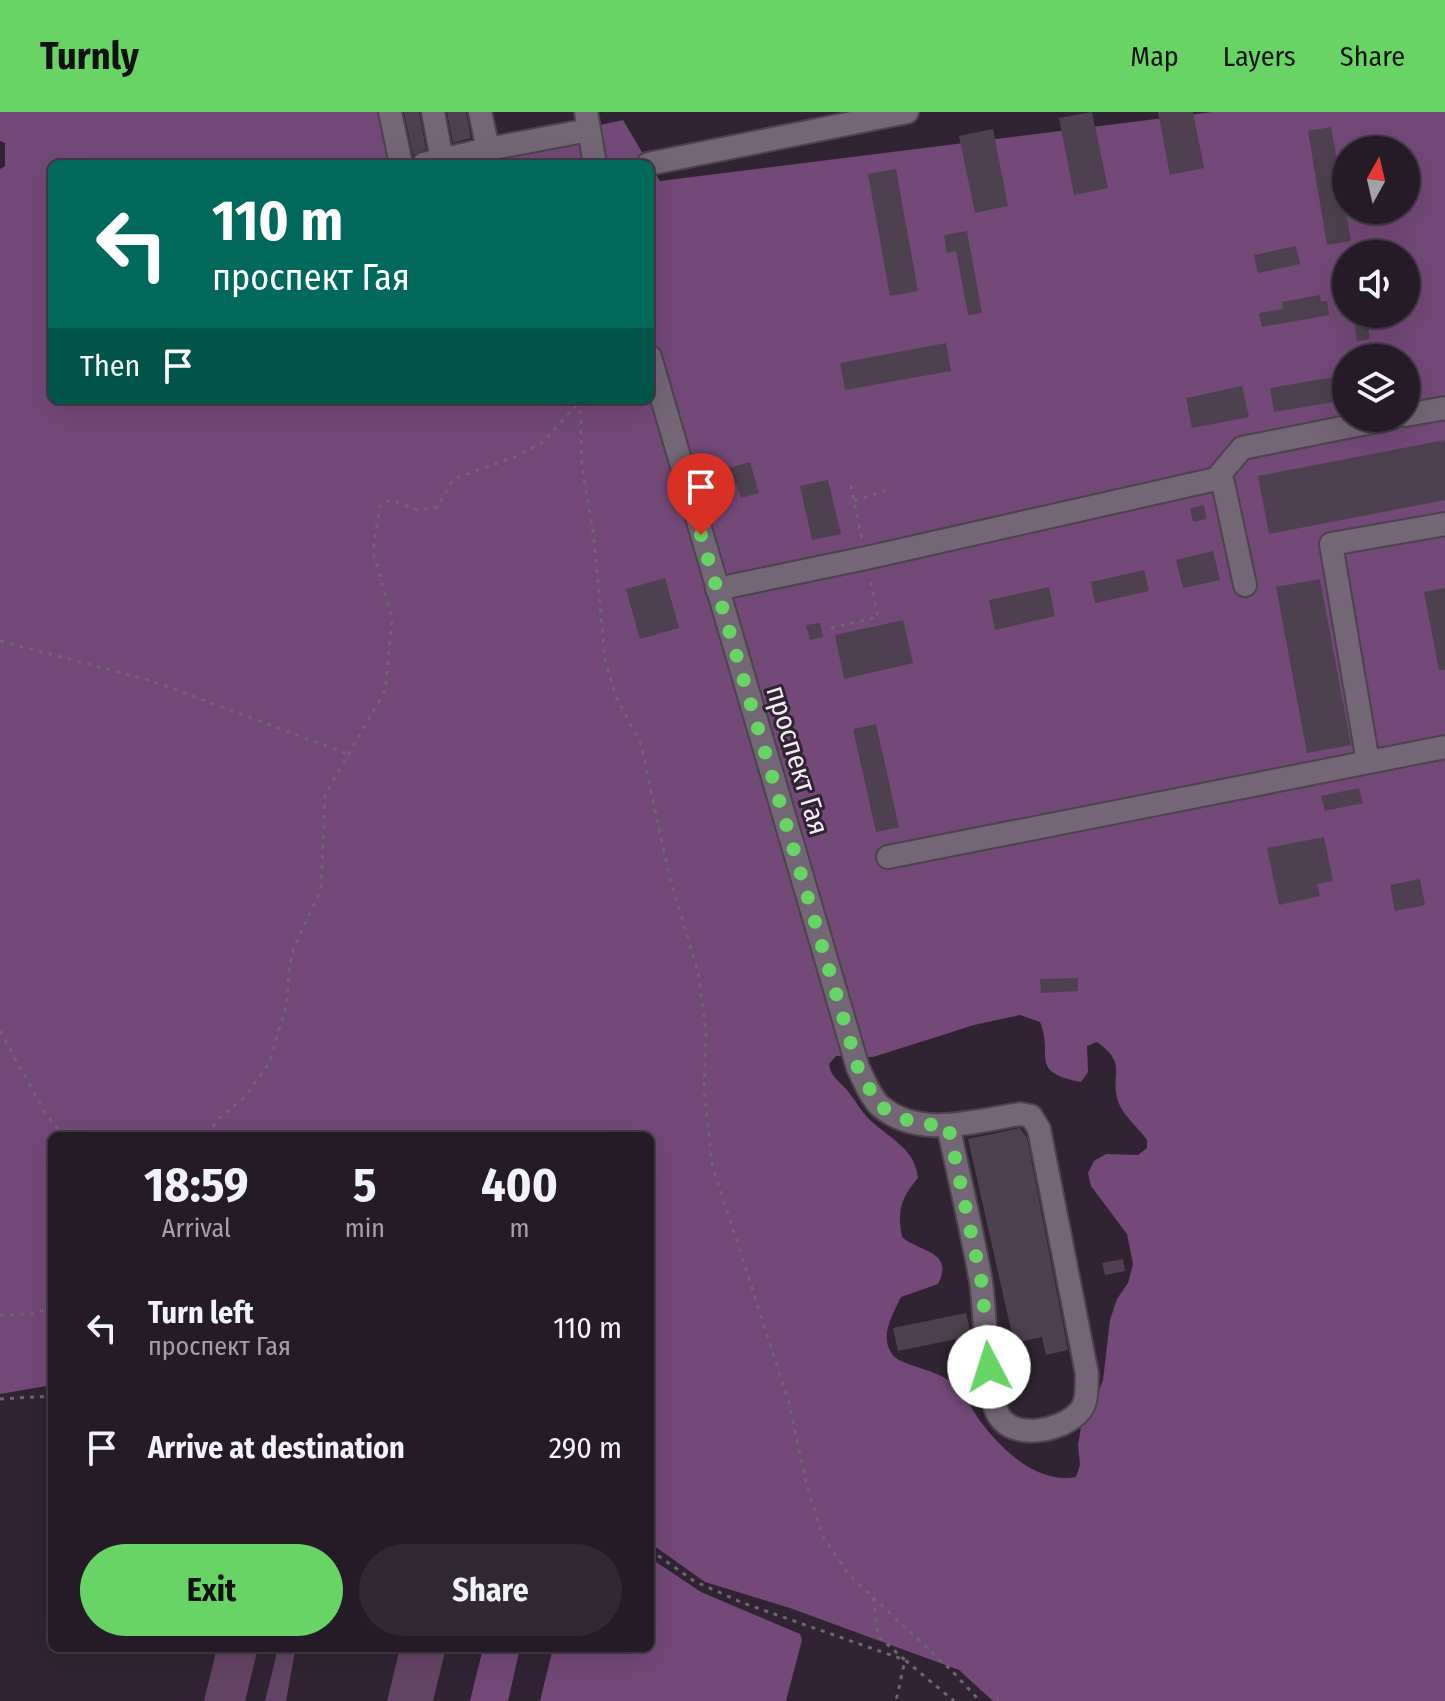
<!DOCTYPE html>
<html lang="en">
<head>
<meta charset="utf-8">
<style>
	:root { --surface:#241b26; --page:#302832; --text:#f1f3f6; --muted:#a3a1a7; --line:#413943; --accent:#68d465 }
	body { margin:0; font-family:"Fira Sans Condensed",sans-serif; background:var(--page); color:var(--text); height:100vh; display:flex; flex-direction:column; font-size:30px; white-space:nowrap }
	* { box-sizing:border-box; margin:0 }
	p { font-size:26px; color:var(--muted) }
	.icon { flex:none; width:44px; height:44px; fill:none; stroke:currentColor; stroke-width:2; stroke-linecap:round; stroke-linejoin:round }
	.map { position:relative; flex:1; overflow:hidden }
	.sheet { position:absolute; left:48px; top:1020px; width:606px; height:520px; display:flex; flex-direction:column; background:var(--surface); border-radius:12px; box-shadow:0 8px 32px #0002,0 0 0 2px var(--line) }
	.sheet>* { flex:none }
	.guide { position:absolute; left:48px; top:48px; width:606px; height:244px; border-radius:12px; box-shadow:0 8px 32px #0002,0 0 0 2px var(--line); background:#00695c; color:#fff; overflow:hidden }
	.needle { width:52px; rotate:8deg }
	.controls { position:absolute; left:1332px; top:24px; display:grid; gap:16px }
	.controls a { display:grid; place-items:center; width:88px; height:88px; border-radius:50%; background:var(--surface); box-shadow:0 8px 32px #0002,0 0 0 2px var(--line); font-size:40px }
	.pin { position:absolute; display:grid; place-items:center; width:68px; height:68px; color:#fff; margin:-82px -34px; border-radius:50% 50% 50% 0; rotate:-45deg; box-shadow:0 0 8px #0007 }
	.pin .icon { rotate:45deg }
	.me { position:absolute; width:88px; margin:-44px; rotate:355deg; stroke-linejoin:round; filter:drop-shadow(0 0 6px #0008) }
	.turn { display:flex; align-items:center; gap:28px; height:168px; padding:0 32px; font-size:36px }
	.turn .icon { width:104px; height:104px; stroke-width:2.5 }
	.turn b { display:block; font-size:56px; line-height:68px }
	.then { display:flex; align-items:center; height:76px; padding:0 32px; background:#0003; gap:16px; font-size:30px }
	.eta { display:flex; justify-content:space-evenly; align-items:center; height:136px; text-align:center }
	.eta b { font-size:48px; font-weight:700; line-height:56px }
	.button { display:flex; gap:16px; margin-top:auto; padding:16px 32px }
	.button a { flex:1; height:92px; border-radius:48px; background:var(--accent); color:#111; font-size:32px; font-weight:700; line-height:92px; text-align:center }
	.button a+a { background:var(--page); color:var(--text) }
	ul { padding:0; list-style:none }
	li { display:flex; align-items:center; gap:24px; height:120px; padding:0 32px }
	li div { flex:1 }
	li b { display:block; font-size:30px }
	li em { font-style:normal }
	header { display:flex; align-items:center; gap:48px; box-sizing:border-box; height:112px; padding:0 40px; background:var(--accent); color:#111 }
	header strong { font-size:38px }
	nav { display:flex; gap:44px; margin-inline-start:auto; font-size:28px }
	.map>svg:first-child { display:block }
	.green { fill:#634466 }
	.forest { fill:#724977; fill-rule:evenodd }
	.building { fill:#4e414f }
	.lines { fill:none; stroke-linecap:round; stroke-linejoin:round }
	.minor-casing { stroke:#4d434e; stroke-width:26 }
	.path { stroke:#6f6471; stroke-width:3; stroke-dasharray:4 6; stroke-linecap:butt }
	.minor { stroke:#736675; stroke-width:22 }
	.route { stroke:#68d465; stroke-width:14; stroke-dasharray:0 25.2 }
	.labels { text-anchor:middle; stroke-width:6; stroke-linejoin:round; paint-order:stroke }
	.street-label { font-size:28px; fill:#f5edf6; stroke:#302432 }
</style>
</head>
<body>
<header>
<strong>Turnly</strong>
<nav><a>Map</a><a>Layers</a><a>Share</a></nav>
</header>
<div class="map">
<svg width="1445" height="1589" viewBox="0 0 1445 1589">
	<rect width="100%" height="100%" fill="#302432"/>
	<path class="green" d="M217,1536h41l-13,53h-41z
		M278,1536l17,3 -9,50h-21z
		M400,1536h46l-13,53h-46z"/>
	<path class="forest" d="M0,0h385l14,52h-347v236h598v-235l10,16 552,-69h233v1589h-452l-34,-31 -169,-62 -85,-26 -55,-39v-407h-598v249l-52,9v-1225l5,-3v-23l-5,-2zM1346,38h60v60h-60zM1346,142h60v60h-60zM1346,246h60v60h-60zM1020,903l20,7c14,35 -12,50 41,60l7,-10 -1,-26 10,-4c30,22 14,28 20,56 4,16 21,29 30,42v8l-9,7 -32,-1 -12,7 -6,12 3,13 36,48 6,30 -5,19 -11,16 -7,21 -7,60 -9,24 -12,17 -4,24 2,20 -4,12c-39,7 -74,-27 -96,-56 -8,-11 -14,-25 -24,-35 -16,-17 -57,-20 -64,-32 -13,-18 1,-40 9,-57l37,-13c17,-33 -19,-32 -36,-47 -5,-27 -1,-39 16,-59 -3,-30 -28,-39 -48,-58 -9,-8 -15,-21 -24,-31 -8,-9 -15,-12 -17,-25l7,-8 37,1 101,-32z
		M623,8l26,44h-175l80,-29z
		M650,1446l51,34 99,42 2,6 -16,61h-246l13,-53h97z
		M483,1536h37l-12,53h-38z"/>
	<path class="building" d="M404,0h15l7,37 -13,6z
		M447,0h19l5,26 -18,5z
		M1092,0l16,76 -34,7 -15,-77z
		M1158,0h35l11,56 -34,7z
		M1331,15l20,114 -24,4 -19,-114z
		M993,17l15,77 -33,7 -16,-77z
		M896,57l22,122 -28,5 -22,-122z
		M967,119l15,82 -14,2 -12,-64 -9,2 -3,-18z
		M1296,134l4,18 -42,9 -4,-18z
		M1320,183l1,7 6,-1 2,14 -67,12 -3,-14 24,-4 -1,-7z
		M1353,202h13l4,25 -13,2z
		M946,231l5,28 -106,19 -5,-27z
		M1346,263v25l-72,12 -4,-24z
		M1242,274l7,31 -57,11 -6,-30z
		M1445,328v60l-176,34 -11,-58z
		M750,350l9,31 -18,5 -5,-15 -32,9 -4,-16z
		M828,368l13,54 -29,6 -12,-54z
		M1204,393l3,14 -14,3 -3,-14z
		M1213,439l7,29 -37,8 -7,-28z
		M1144,458l5,21 -54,12 -4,-21z
		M665,466l14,50 -39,11 -14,-50z
		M1320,467l31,166 -44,8 -31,-166z
		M1049,475l6,29 -60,14 -6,-30z
		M1445,476v82h-6l-15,-78z
		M903,508l10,43 -69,16 -9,-44z
		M820,511l3,14 -13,3 -4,-15z
		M876,612l23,103 -23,5 -23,-103z
		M1359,676l4,15 -38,8 -4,-15z
		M1324,725l9,44 -16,3 3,12 -41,9 -12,-57z
		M1420,767l5,26 -30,6 -5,-26z
		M1078,866v13l-37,2 -1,-14z
		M1020,1016l7,10 41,212 -22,5 -4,-18 -28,6 -46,-204z
		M1123,1147l2,12 -20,4 -3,-12z
		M966,1201l5,23 -73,15 -5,-23z"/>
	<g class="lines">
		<defs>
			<path id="minor" d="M390,0l11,52
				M433,0l9,48
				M480,0l8,37 101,-19
				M586,0l9,52
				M424,52l64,-15
				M648,52l259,-52
				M650,245l208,711c6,12 13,30 22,38 39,33 95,15 140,8l11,2 8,13 48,245c-1,13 2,30 -10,40 -17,17 -63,26 -78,2 -14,-23 -13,-103 -18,-134 -9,-52 -22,-105 -33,-157
				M1406,303l39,-7
				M1216,367l7,4 22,102
				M717,477l149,-31 350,-79 26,-31 150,-30
				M1368,650l-37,-218 114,-20
				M888,745l557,-110"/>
		</defs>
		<use href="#minor" class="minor-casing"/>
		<path class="path" d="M580,288l2,66 12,72 11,122 11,37 25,47 28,131 29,97 8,61 -2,55 8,76 77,239 18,83 16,51 26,38 102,95 29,31
			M851,373l11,54
			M854,389l34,-11
			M831,516l47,-11 -8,-40
			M0,529l152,40 196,73
			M0,919l46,83 18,22
			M208,1024l9,-16 29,-24 23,-33 18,-59 2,-35 4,-20 28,-59 4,-95 60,-104 7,-72 -19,-67 7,-47 11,-5 27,10 20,-3 15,-28 62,-22 28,-15 36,-40
			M0,1203l30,-1 22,-6
			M0,1287l52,-3
			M650,1438l44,31 49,22 162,57 49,41
			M873,1486l5,38 27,24 -9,41"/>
		<use href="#minor" class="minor"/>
	</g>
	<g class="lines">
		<path class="route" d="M701,423l157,533 21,38 36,18 33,1 34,159 7,83"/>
	</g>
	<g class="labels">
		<g class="street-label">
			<text transform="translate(798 648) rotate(73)" y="10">проспект Гая</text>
		</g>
	</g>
</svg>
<div class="controls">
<a><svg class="needle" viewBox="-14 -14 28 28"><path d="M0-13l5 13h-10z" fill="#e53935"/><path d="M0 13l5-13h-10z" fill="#a3a1a7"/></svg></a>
<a><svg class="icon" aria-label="sound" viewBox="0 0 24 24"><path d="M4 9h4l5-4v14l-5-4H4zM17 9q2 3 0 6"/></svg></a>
<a><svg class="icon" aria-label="layers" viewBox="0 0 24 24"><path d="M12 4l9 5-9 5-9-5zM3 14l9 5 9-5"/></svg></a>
</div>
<div class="pin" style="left:701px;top:423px;background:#d93025"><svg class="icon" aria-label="arrive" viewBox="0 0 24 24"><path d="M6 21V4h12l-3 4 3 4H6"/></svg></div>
<svg class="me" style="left:989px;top:1255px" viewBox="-20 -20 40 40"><circle r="19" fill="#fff"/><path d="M0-13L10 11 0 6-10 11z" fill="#68d465"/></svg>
<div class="guide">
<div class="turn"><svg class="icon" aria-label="left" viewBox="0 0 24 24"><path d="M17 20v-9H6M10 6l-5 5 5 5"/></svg><div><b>110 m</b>проспект Гая</div></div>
<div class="then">Then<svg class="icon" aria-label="arrive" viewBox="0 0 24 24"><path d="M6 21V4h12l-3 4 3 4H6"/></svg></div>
</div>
<section class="sheet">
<div class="eta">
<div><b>18:59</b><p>Arrival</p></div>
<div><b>5</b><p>min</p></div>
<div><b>400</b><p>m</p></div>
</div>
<ul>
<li><svg class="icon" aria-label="left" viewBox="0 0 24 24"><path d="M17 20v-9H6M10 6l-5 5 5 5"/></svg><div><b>Turn left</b><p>проспект Гая</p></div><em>110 m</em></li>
<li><svg class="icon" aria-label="arrive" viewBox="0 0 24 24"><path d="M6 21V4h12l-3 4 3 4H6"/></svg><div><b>Arrive at destination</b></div><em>290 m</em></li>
</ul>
<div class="button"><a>Exit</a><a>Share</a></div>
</section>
</div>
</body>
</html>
